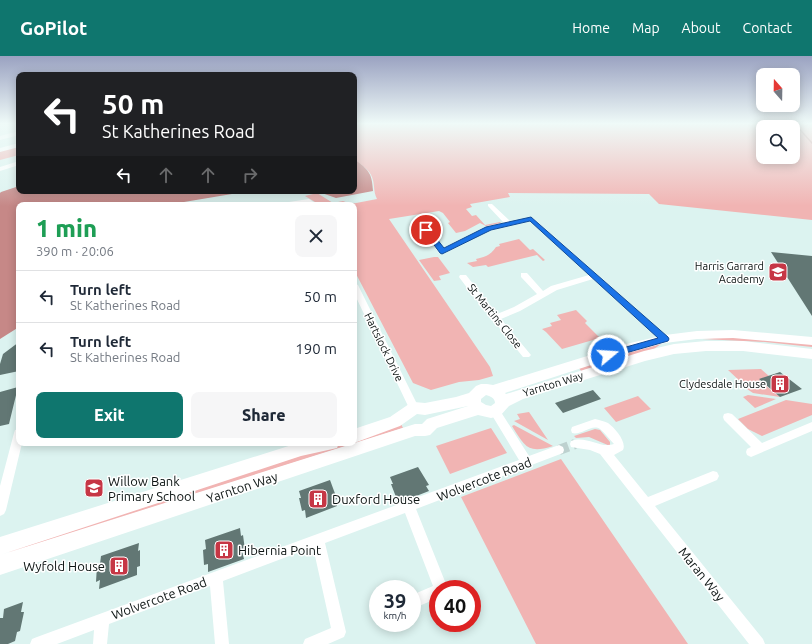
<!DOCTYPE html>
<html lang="en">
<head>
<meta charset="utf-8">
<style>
	:root { --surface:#fff; --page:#f6f6f7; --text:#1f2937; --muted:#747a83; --line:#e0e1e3; --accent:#0f766e }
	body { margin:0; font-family:Ubuntu,sans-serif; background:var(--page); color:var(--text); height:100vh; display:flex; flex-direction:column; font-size:15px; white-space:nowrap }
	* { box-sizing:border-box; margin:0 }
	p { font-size:13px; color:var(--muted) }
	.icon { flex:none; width:22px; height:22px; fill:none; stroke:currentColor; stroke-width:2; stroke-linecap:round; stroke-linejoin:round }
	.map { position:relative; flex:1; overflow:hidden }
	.drawer { position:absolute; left:16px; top:146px; width:341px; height:244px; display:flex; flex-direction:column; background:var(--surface); border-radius:8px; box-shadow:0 2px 10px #0003 }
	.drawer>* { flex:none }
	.hud { position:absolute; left:16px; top:16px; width:341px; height:122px; border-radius:8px; box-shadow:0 2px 10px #0003; background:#202124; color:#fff; overflow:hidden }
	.needle { width:26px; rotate:340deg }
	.buttons { position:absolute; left:756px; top:12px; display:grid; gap:8px }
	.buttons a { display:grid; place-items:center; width:44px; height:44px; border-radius:8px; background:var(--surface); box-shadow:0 2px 10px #0003; font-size:20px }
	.speed { position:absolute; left:369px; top:524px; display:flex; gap:8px; font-size:20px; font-weight:700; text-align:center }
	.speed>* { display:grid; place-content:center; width:52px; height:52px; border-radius:50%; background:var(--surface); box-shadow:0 2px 10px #0003; line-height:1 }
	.speed small { font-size:10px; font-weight:400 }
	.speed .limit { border:6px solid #d22; background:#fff; color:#111 }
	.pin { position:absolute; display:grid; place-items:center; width:34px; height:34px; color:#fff; margin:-17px; border:2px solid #fff; border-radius:50%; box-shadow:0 1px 4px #0007 }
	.me { position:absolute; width:44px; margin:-22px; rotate:72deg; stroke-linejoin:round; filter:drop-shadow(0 0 3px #0008) }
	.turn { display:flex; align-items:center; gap:14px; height:84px; padding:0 20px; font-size:18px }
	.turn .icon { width:52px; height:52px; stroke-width:2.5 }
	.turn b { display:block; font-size:28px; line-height:34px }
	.lanes { display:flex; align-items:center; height:38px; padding:0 20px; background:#0003; justify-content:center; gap:20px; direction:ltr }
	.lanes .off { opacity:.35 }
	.round { display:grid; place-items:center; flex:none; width:42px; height:42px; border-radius:8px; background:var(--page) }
	.head { display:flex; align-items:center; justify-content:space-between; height:68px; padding:0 20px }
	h1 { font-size:24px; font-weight:800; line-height:30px; color:#1e9e55 }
	.action { display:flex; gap:8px; margin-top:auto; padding:8px 20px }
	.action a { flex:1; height:46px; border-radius:8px; background:var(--accent); color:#fff; font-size:16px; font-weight:800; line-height:46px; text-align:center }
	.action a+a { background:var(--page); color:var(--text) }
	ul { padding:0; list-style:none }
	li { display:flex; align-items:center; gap:12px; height:52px; padding:0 20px; border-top:1px solid var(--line) }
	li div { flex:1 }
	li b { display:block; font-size:15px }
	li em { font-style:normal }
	header { display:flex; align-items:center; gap:24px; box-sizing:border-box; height:56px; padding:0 20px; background:var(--accent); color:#fff }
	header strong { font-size:19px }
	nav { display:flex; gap:22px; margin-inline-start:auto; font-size:14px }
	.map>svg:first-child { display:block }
	.green { fill:#f1b4b3; fill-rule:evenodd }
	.water { fill:#c68887 }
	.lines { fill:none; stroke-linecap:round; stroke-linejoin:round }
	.stream { stroke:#c68887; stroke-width:1.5 }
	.building { fill:#627774 }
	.street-tunnel { stroke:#bdd1cf; stroke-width:10; stroke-dasharray:10 5; stroke-linecap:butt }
	.street { fill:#fff; fill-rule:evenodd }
	.secondary { fill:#fff; fill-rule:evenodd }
	.primary { fill:#fff; fill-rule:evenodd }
	.route { fill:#1a73e8; stroke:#114b97 }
	.labels { text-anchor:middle; stroke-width:3; stroke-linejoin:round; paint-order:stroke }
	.poi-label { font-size:11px; fill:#0b1312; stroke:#fff; text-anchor:end }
	.street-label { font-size:11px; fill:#0b1312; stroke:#fff }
	.near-street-label { font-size:13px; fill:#0b1312; stroke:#fff }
	.near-poi-label { font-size:13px; fill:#0b1312; stroke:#fff; text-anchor:start }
</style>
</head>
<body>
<header>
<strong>GoPilot</strong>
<nav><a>Home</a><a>Map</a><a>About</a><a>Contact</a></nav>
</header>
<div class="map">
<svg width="812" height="588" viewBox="0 0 812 588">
	<rect width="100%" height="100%" fill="#dcf3f0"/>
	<path class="green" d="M354,68h458v96l-153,-16 -10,-10 -141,-1 2,4 -40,7 2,3 -6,2 6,7 4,-1 9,10 15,-3 1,1 -15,3 -6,-3 -15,8 -9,2 -8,-10 2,-1 -7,-9 -4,-2 -50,8 101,148 3,9 -14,4 -20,2 -28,8 -18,-7 -59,-113v-65h-34l-15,-9 12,-3 16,10 10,-2 8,3 26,-5c-4,-8 -2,-15 -5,-22 -2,-7 -12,-13 -18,-18zM763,71h30v30h-30z
		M19,90v9l-19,5v-9z
		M519,183l11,11 3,-1 12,11 -2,1 -6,-6 -49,12 -2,-2 -13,2 -6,-4 10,-2 -1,-2c9,-2 15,-4 20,-12l4,-1 -1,-2z
		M434,201h4l12,16 -11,3 2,4 -7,1 -15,-21z
		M576,254l11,11 -2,2 15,15 -38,11 -16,-17 -4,-3 10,-3 -2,-3 11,-3 -4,-5z
		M726,281l86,6v4l-47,-5 -63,-3z
		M659,287l2,1 -7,5 -72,23 -4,-5z
		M761,313l8,7 -10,4 21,17 -27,-4 -12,-8 2,-1 -15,-14z
		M748,339l28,4 -21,9 -12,-11z
		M638,340l13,13 -35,13 -12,-14z
		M786,344l26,4v11l-50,21 -14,-7 -10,-10z
		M529,356l19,28 -34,-19 6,-2 -3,-5z
		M400,366l3,6 -394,125 1,-5 329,-105h15z
		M514,369l39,21c-25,8 -28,1 -41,-20z
		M491,372l16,25 -57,21 -14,-28z
		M595,373l5,1 10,12v4l-21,-9 -13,1 -2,-2z
		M561,403l127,185h-152l-75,-147z"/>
	<path class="water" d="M354,103c15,11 18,14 19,32l-37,7 -20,-7h38z
		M19,130v5h231l-84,14h-147v122l-19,12v-146l1,-1z"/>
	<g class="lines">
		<path class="stream" d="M795,68l17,19"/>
	</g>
	<path class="building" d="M771,196l41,4v60z
		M19,286v29l-19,4v-11l3,-10z
		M780,316l22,17 -22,8 -21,-18z
		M18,331l-9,37 -9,2v-34z
		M593,334l8,9 -38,14 -8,-10z
		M418,411l11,18 -3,1 3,5 -28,11 -3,-6 -2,1 -5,-13h2l-3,-7z
		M330,424l7,19 -2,1 2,6 -31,12 -1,-8 -3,1 -3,-13h2l-2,-7z
		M240,472l1,8 2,-1 2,15 -3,1 2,8 -36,13v-8l-4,1 -1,-15 3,-1 -1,-9z
		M139,487l-1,8 2,-1v16l-3,1v8l-38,14 1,-9 -4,2 1,-17 3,-1 1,-8z
		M23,546l-2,10h3l-4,19 -3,1 -2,9 -7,3h-8v-26h3l1,-9z"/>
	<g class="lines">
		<path class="street-tunnel" d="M559,394l16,-6"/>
		<path class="street" d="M19,105v4l-19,6v-4z
			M309,143l9,6h-7l-3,-2 -29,2 3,-2z
			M488,148h4l19,18 22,-4 135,119 1,2 -1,2h-6l-69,-62 -36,11 -37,21 -19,8 30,36 -2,2h-6l-55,-68 -9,-12 1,-2h6l31,39 17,-7 23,-13 -16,-17v-4h6l16,18 8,-5 38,-11 -59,-54 -40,9 -48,23h-3l-24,-33 5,-1 23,29 43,-20 18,-5 -16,-17z
			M354,227l4,2 61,123 -1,3 -4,1 -4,-1 -1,-3 -55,-115z
			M495,352l4,1 30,47 30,-11 4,2 1,3 -1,3 -147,56 32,80h-10v9l-26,11v-14l21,-9 -28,-73 -80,30 21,89 -2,5 -16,7h-25l2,-5 26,-11 -18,-81 -90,34 6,63h-14l-5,-58 -101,38 -2,20h-14l1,-14 -37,14h-27l2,-5 5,-2 482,-177 -29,-48 1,-3z
			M728,357l4,1 30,29 50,-21v9l-61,26 -4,-2 -1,-3 1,-3 4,-2 -27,-27 -1,-3 1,-3z
			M595,363c4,1 9,2 13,4 7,5 19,19 15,27l-9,5 34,42 65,-26 4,1 2,4 -2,4 -62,26 108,133 2,5h-16l-149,-190 -10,-4 -19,-3 -1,-3 1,-3c16,-6 29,8 43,3 -4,-4 -9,-11 -14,-15 -8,-6 -19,7 -28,4l-1,-3 1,-3z
			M19,373v14h3l-16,67 -2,4 -4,2v-30l14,-53 1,-3z"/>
		<path class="secondary" d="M733,274l79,7v8l-79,-7 -36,1 -32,4 -37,10 -123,40 1,1 138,-43 30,-7 32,-3h37l69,8v10l-69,-8h-37l-32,3 -29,7 -122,38 -14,7 -9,10 -9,2 -13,-3 -41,13 -7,7 -5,1h-10l-415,139v-20l415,-131h7l5,-5 41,-13 -43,9 -8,-1 -17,12 -46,17v-14l36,-12 19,-13 5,-2 11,1 31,-6 13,-4 7,-7 5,-2h6l6,1 133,-41 39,-9 32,-4zM486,339c4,1 9,3 9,8l-4,3 -5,-1 -5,-3v-3z
			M298,387h41l-2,5 -36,8 -301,99v-18z"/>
		<path class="primary" d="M19,75v4l-19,5v-4z
			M19,87v4l-19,5v-4z"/>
	</g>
	<linearGradient id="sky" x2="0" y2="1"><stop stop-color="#9aa2c1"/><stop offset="0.45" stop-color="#effaf8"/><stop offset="1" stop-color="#effaf8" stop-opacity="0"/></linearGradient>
	<rect width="812" height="150" fill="url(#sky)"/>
	<path class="route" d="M531,161l137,120 1,2 -1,2 -60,17 -3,-1 -2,-2 2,-2 53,-15 -128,-117 -39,9 -49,24 -2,-1 -17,-23 6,-1 15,19 42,-21z"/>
	<defs>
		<symbol id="school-square" viewBox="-11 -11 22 22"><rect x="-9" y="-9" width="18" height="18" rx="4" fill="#c63645" stroke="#fff"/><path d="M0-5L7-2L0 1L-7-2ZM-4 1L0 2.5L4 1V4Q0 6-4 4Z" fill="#fff"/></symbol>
		<symbol id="building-square" viewBox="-11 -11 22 22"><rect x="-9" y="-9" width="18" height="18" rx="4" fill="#c63645" stroke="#fff"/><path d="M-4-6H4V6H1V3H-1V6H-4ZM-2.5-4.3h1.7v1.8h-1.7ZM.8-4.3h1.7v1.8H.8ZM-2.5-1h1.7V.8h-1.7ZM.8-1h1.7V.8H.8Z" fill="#fff"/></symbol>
	</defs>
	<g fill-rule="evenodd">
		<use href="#school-square" x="767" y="205" width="22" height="22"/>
		<use href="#building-square" x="769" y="317" width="22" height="22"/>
		<use href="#school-square" x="83" y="421" width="22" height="22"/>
		<use href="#building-square" x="307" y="432" width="22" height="22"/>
		<use href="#building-square" x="213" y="483" width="22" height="22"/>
		<use href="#building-square" x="108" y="499" width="22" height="22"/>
	</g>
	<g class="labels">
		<g class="poi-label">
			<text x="764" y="214">Harris Garrard<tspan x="764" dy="13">Academy</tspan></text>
			<text x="766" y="332">Clydesdale House</text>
		</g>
		<g class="street-label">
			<text transform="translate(495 260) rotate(51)" y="4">St Martins Close</text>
			<text transform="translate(384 291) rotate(64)" y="4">Hartslock Drive</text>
			<text transform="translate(553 328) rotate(-17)" y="4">Yarnton Way</text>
		</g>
		<g class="near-street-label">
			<text transform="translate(484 423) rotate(-21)" y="5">Wolvercote Road</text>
			<text transform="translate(242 431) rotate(-18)" y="5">Yarnton Way</text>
			<text transform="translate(702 518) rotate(51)" y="5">Maran Way</text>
			<text transform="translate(159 542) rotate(-20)" y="5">Wolvercote Road</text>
		</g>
		<g class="near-poi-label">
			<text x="108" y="430">Willow Bank<tspan x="108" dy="15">Primary School</tspan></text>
			<text x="332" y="448">Duxford House</text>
			<text x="238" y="499">Hibernia Point</text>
			<text x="105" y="515" text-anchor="end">Wyfold House</text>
		</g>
	</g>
</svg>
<div class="buttons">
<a><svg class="needle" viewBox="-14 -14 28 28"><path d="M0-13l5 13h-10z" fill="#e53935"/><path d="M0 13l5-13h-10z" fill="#747a83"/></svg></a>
<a><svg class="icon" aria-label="search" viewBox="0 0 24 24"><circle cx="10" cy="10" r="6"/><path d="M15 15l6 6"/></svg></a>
</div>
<div class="speed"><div>39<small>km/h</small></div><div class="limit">40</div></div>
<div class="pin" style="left:426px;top:174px;background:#d93025"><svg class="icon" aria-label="arrive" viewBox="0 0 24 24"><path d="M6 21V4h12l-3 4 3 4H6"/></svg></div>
<svg class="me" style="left:608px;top:299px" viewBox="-20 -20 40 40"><circle r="17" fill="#1a73e8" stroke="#fff" stroke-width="3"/><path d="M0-11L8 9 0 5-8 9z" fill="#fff"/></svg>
<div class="hud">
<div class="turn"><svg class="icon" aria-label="left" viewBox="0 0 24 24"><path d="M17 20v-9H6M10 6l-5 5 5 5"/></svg><div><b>50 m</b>St Katherines Road</div></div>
<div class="lanes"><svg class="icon" aria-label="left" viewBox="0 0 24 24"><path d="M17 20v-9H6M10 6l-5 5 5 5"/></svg><svg class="icon off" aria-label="ahead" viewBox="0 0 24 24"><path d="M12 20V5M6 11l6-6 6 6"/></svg><svg class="icon off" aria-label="ahead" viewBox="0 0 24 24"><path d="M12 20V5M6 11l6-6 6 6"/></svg><svg class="icon off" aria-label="right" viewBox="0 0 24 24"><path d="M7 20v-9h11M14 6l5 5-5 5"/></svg></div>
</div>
<section class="drawer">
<div class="head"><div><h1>1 min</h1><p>390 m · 20:06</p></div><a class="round"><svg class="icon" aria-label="close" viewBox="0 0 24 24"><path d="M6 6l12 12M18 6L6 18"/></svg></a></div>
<ul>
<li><svg class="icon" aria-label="left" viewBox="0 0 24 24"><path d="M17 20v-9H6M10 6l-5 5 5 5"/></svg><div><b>Turn left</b><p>St Katherines Road</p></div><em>50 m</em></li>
<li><svg class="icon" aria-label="left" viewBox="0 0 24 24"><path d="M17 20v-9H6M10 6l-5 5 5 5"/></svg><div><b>Turn left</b><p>St Katherines Road</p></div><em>190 m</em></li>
</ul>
<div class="action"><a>Exit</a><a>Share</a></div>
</section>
</div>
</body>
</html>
